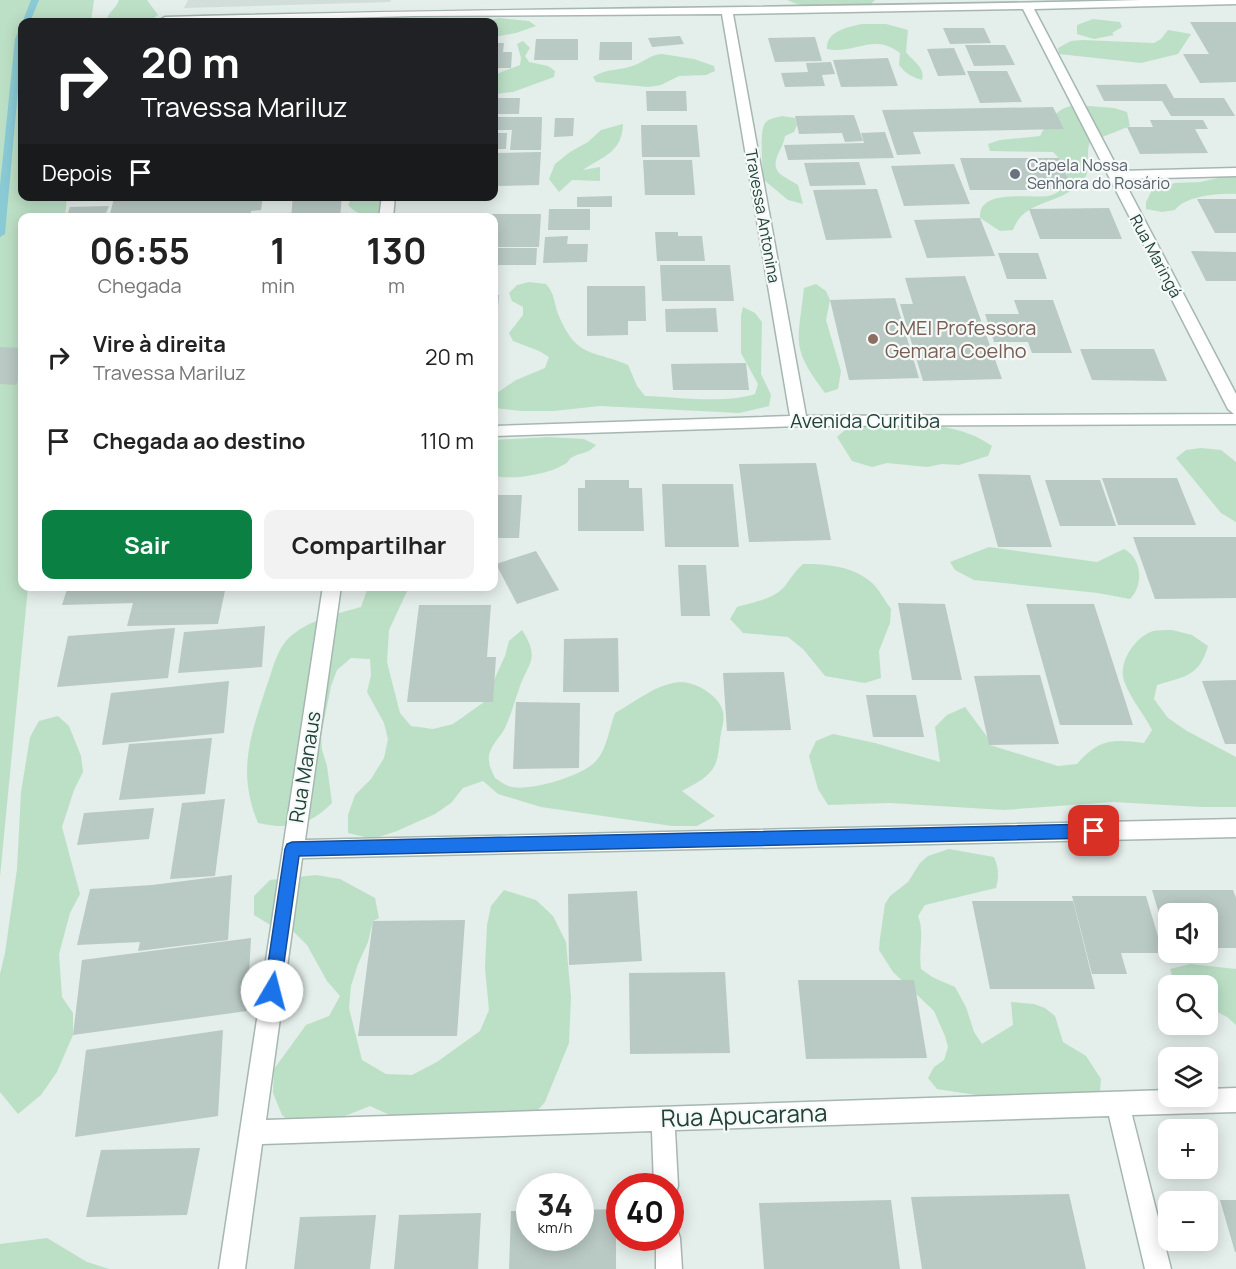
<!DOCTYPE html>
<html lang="pt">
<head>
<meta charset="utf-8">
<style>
	:root { --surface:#fff; --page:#f2f2f2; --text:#222; --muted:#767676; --accent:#0b8043 }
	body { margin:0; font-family:Manrope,sans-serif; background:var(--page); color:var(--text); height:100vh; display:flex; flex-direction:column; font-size:22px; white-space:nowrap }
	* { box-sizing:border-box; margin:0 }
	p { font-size:20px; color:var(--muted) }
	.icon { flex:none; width:33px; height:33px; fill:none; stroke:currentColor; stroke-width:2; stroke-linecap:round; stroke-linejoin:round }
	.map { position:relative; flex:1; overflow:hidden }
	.drawer { position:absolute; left:18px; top:213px; width:480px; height:378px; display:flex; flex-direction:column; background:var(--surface); border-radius:12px; box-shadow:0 3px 15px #0003 }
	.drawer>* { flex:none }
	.hud { position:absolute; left:18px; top:18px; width:480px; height:183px; border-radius:12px; box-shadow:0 3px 15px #0003; background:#202124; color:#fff; overflow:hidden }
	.fabs { position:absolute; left:1158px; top:903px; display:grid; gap:12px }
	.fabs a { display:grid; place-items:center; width:60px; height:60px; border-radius:12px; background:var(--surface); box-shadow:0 3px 15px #0003; font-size:30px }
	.speed { position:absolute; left:516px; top:1173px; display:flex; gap:12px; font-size:30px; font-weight:700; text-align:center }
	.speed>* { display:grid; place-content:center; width:78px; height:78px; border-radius:50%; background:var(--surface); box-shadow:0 3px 15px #0003; line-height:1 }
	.speed small { font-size:15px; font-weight:400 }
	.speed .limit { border:9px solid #d22; background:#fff; color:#111 }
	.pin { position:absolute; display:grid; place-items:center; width:51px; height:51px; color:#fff; margin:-26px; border-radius:12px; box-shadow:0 3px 9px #0006 }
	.me { position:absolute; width:66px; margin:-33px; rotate:8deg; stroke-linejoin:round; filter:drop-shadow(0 0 4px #0008) }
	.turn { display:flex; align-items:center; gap:21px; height:126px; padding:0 24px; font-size:27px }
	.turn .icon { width:78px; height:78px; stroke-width:2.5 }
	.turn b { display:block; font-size:42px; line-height:51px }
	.then { display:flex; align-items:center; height:57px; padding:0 24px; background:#0003; gap:12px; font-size:22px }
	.eta { display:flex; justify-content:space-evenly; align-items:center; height:102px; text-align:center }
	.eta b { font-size:36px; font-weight:700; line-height:42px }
	.button { display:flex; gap:12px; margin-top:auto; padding:12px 24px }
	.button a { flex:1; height:69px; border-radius:12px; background:var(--accent); color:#fff; font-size:24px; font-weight:700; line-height:69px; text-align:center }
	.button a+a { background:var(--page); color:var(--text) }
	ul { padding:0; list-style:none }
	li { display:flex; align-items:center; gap:18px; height:84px; padding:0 24px }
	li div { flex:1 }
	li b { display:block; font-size:22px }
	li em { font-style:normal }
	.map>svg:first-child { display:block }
	.built { fill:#d2ded9 }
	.green { fill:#bce0c6 }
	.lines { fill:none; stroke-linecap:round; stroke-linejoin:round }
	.stream { fill:#8acad5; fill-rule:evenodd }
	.building { fill:#b9c9c3 }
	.minor-casing { stroke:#a6b7b1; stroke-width:3 }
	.minor { fill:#fff; fill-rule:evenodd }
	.route { fill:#1a73e8; stroke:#114b97; stroke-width:1.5 }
	.worship-dot { fill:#6b7280; stroke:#f5faf8; stroke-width:2 }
	.education-dot { fill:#8d6e63; stroke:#f5faf8; stroke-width:2 }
	.labels { text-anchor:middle; stroke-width:4.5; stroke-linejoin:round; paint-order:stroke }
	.far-worship-label { font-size:16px; fill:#5b616d; stroke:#f5faf8; text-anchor:start }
	.far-street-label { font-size:16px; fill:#224139; stroke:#f5faf8 }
	.education-label { font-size:20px; fill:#785e54; stroke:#f5faf8; text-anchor:start }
	.street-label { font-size:20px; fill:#224139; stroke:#f5faf8 }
	.near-street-label { font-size:24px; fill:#224139; stroke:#f5faf8 }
</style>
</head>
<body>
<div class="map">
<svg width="1236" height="1269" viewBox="0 0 1236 1269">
	<rect width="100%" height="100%" fill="#e4eeea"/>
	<path class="built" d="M188,0h203l-1,2 -206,6z"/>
	<path class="green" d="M0,0h94l-3,22h-69v174l45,1 -2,20 -43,1v368l6,1 -28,290z
		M119,0h28l11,15 -10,7h-42c1,-9 10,-13 13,-22z
		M787,0h88l-4,4c-20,4 -65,6 -84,-4z
		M499,18l30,3 7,5 -20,7 -22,4v-15h-11z
		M1093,19l27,3 2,5 -10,6 2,2 -20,4 -17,-5v-9z
		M862,24h24l22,6 -2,22c6,9 20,15 16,28 -10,-3 -16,-6 -23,-15l1,-12c-27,-21 -46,2 -73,-4 -1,-18 21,-22 35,-25z
		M1168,30l23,4 -13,20 -37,9 -82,-9 -1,-6 13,-7 11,-1 72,3 7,-4z
		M523,41l7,7 -5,8 4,6 19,4 7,5 -1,6 -41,15 -19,2v-19l26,-10 1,-7 -4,-14z
		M662,54l32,5 20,7 1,5 -9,4 -27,1 -18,9 -13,2 -52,-5 -3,-5c13,-9 28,-6 42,-12 10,-4 15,-10 27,-11z
		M1076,105l38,3 13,4 3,14 -40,16c-5,12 2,27 -6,37 -22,28 -59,18 -71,51l-13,1 -20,-13c-2,-30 50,-19 68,-22 7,-1 12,-6 17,-10 5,-16 -1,-23 -12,-34l-63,-1 -2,-7 12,-4 40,-4c9,-16 16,-28 36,-31z
		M782,116l13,2 2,7 -3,7 -9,4c-1,12 -17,27 -5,38 5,4 12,7 18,11l5,19 -15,-4 -24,-20c-2,-9 -4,-48 0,-55 3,-7 12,-7 18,-9z
		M623,124c-1,29 -20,32 -40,46l17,-3v14l-28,-1 -13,12 -10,-13 6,-15 15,-12 18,-10 13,-12z
		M1236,174v20c-17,-1 -51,2 -61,16l-13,2 -16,-3v-7l7,-14 22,-5 25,-1z
		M352,197h34l-3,15c-12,7 -26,3 -35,-7z
		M529,282l17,2c9,10 8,19 12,30 19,45 33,35 70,51l9,21 8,10c34,1 78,8 110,-2l3,-10 -17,-31v-37l2,-9 12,6 7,9 -1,52 10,21 -2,11 -30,7 -139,-7 -46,5h-33l-27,-3v-13l22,-15 29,-12 4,-11 -10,-6 -26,-10 -4,-8 14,-18v-8l-11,-6 -3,-8 8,-8z
		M816,284l10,7 4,9 -4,20 15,51 -3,18 -13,4c-35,-47 -27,-50 -21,-105z
		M875,424c40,0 84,-2 117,22l-4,10 -29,9 -17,-1 -15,3 -40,-4 -15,4 -20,-6 -15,-24 9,-8z
		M548,437l36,2 12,6c-11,11 -14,6 -25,13 -2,1 -3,5 -6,6 -18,11 -52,16 -71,12v-36z
		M1201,448l20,2 15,12v60l-15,-9 -45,-55 10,-8z
		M989,547l108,15 27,-13c18,9 20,36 6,50l-32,-6 -124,-13 -19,-10 -5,-8z
		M803,564c23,0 50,2 68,18 8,7 14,19 20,27l-1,14 -11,28 2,27 -16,5 -40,-7 -22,-27 -15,-12 -45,-4 -13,-14 7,-12c14,-4 38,-8 48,-21 6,-8 10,-15 18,-22z
		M368,587h41l-20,43 -2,32 13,51 11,13 22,3 20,-5 31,-22 21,-46 4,-15 13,-11c19,30 6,32 -3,59 -4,12 -9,28 -14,39 -5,10 -18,20 -16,33 0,5 4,12 6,17 5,3 11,8 17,9 19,4 71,-11 84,-26 11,-12 13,-32 19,-48 19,-10 42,-30 66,-31 15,0 39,14 42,30 2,8 -2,19 -3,27 -1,10 -2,23 -8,31 -8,10 -19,15 -30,21l33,25 -18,10h-25l-131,-19 -43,-13 -15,-13 -20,7 -12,15 -16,11 -38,17 -24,8 -25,-6v-18l7,-20 16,-16 13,-21 4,-19 -4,-16 -17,-31 4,-17 -1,-16 -19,-1 -14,12 -6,16 -10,50 1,14 5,16 5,37c-23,23 -42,27 -74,20 -21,-51 -8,-86 8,-135 7,-18 10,-40 26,-53 20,-16 45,-21 69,-28z
		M1172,630l20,5 16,11c-9,31 -23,30 -51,39l-3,14 14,19 19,13 49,26v50h-35l-88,-5 -109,8 -114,-7 -62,2 -10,-16 -9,-33 7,-15 17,-7 42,9 65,19 -5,-35 12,-12 18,-8 23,31 2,7 68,21 19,-2c22,-25 35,-25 67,-21l8,-13c-8,-16 -22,-32 -28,-49 -6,-19 11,-44 29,-50 5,-1 13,-1 19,-1z
		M58,716l11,10 12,30 2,16 -9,18 -12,37 18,67 -10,19 -11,41 3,43 11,16v22l-16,37 -16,23 -23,19 -18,-22v-118l5,-21 12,-84 4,-77 9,-55 9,-16z
		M949,849l45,8c5,11 5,20 2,31l-71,17 -7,11c7,17 0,34 3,53l11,8 23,10 11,20 8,25 8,12 31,-19 -2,-23 23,2 11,4 10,8 8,26 23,14 15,23 -1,12 -8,7 -87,-4 -16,3 -52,-8 -9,-11 6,-11 10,-7 4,-13 -3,-11 -11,-25 -41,-39 -14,-22 1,-12 5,-34 5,-8 18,-14 12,-19 8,-7z
		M316,875l24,4 35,19 4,20 -6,3 -5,21 -10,22 -7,22 -2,22 13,52 24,14 26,1 25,-13 43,-31 9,-21 -4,-42 2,-43 4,-19 13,-16 32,10 17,16 13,26 5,55 -2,46 -24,59 -16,18 -135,-3 -24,-11 -50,20 -21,4 -17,-15 -9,-22 1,-24 32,-44 23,-9 11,-20 -13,-15 -20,-36 -15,-15 -20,-4 -18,-11v-19l16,-16z
		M1190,964l46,5v56l-9,-8 -19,-10v-21l-33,-1 -5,-16z
		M47,1238l40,24 22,7h-109v-25z"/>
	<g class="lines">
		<path class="stream" d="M31,0h8l-9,22 -8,1z
			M19,29h3v17l-17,188 -5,3v-52l15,-146z"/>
	</g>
	<path class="building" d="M1190,22h46v60l-36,1 -17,-29h26z
		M943,28h41l7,15 -41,1z
		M680,36l4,8 -32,3 -4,-9z
		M815,37l7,24 -47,1 -7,-24z
		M536,39h42v21h-44z
		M600,42h32v18h-33z
		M494,43h10l-1,9h9l-1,16h-17z
		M965,45h40l10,20 -41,1z
		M954,48l12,27 -28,1 -11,-27z
		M888,58l10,28 -57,1 -8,-27z
		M831,62l4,12 -13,1 3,11 -40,1 -4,-14 27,-1 -2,-9z
		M967,71h40l15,31 -42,1z
		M1166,84l8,14h50l11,18h-64l-9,-15h-58l-8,-16z
		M646,91h40l1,20h-40z
		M494,98h26l-1,16h-25z
		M1053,107l11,22 -151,3 8,22 -24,1 -15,-45z
		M854,115l9,26 -18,1 -3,-9 -43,1 -4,-18z
		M494,117h48l-1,33h-31l2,-20h-18z
		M555,118h19l-1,18 -19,1z
		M1150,120h53l5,9h-13l13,24 -68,1 -13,-27h26z
		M641,125h56l3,32h-58z
		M885,132l9,26 -106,2 -4,-15 80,-2 -3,-10z
		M494,133h13l-1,16h-12z
		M541,152l-2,33 -45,1 2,-33z
		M960,158h99l14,32h-103z
		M643,160h49l3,35h-50z
		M859,162l7,23 -56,1 -6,-23z
		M954,164l16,40 -66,2 -13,-40z
		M877,189l15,49 -66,2 -13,-50z
		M145,196h118l-2,14 -10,1 -1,7h-63l1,-4 -79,4 5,-20z
		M293,196h49l-2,22h-49z
		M612,196v11h-35v-10z
		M1197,199h39v34h-21z
		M109,206l-5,12h-38l4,-11z
		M1109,208l13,31h-82l-11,-30z
		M549,209h41v21h-42z
		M485,214h56l-2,33h-45v-29h-9z
		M980,218l15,38 -68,2 -13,-38z
		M655,232h23v4h24l3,25h-48z
		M568,236l-1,8h21l-1,18 -44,1 2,-26z
		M494,248h43l-1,17h-42z
		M1191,251l45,1v29h-30z
		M998,253h40l9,26h-40z
		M660,265h70l4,36h-72z
		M965,276l37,103 -79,2 -23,-77h13l-8,-26z
		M587,286h58l1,35h-18v14l-41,1z
		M494,295h5l-4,47h-1z
		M895,298l24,80 -70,2 -19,-80z
		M1014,300h39l19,53h-40l-4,-11h-34l-9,-28h34z
		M716,308l2,24h-52l-1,-23z
		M0,347l22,1v25l-6,12 -16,-1z
		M1080,349h74l13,32 -75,-1z
		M746,363l3,27h-76l-2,-26z
		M816,463l15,77 -82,2 -10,-78z
		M978,474l52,1 22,72h-54z
		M1102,478h75l19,47h-78z
		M585,480h44v8h13l2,43h-66v-43h7z
		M1045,480h55l16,46h-56z
		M662,484h71l6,63h-74z
		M494,495h28l-3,43h-25z
		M1133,537h103v61l-81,1z
		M536,551l23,39 -42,14 -21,-40z
		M678,565h28l4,51h-29z
		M68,586h158l-8,38 -91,2 6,-23 -71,2z
		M898,603l47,1 17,76h-50z
		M1026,604h68l39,121h-73z
		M419,605h72l-4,52h9l-3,45h-86z
		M265,626l-3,41 -84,6 6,-41z
		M175,628l-7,50 -111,9 11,-51z
		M618,638l1,54h-56l1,-53z
		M784,672l7,58 -64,1 -4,-58z
		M1040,675l19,69 -70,1 -15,-69z
		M1236,680v64h-11l-23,-63z
		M229,681l-5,52 -122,12 9,-52z
		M866,695h50l8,42h-51z
		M516,702l64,1 -1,65 -66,1z
		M212,738l-7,56 -86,6 10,-56z
		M225,799l-10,77 -45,3 12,-76z
		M154,808l-5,31 -72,6 7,-32z
		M232,875l-4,65 -90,11 2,-9 -63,3 13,-56 62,-4z
		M1152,890h81l3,8v50h-28v-34h-40v30z
		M637,891l5,70 -73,4 -1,-71z
		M1072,896h74l17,57h-42l6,21h-35z
		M972,901h101l22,88h-105z
		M465,920l-8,116h-99l15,-115z
		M251,938l-4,73 -174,24 9,-75z
		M725,972l5,81 -100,1 -1,-81z
		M798,980h116l13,78 -121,1z
		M223,1030l-5,86 -143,21 11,-87z
		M200,1148l-13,67 -101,2 15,-67z
		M1069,1194l17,75h-164l-11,-72z
		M891,1200l9,69h-136l-5,-66z
		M1220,1200h16v52h-1z
		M616,1209v60h-107l2,-58h19v27h50v-28z
		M481,1213l-3,56h-84l5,-54z
		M376,1215l-6,54h-76l6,-52z"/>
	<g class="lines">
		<defs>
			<path id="minor" d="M1141,0h95v4l-202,5 85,162 117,-3v8l-113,3 113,215v30l-437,2 -305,10v-10l296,-10 -68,-402 -307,2 -223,6h-30l-2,-2 5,-3c325,-9 650,-9 976,-17zM1023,9l205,400 6,5 -428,2 -73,-402z
				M382,196h13l-2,22h-14z
				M323,586h18l-36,254 931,-21v18l-934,21 -36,262 902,-30v6h40v-7l28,-1v24l-104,3 39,154h-26l-36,-153 -434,14 3,56 -3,9 -5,1v-10h-16l-2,-55 -390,13 -17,125h-26z
				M670,1227l7,2 3,9 2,31h-26v-31h14z"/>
		</defs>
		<use href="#minor" class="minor-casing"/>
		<use href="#minor" class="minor"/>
	</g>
	<path class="route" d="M1094,824l6,2 2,5 -2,5 -6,2 -795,18 -19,135 -2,5 -6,3 -6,-3 -2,-5 21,-142 2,-5 5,-2z"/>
	<circle class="worship-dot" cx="1015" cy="174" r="6"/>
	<circle class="education-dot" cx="873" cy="339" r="6"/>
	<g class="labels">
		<g class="far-worship-label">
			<text x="1027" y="171">Capela Nossa<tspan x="1027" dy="18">Senhora do Rosário</tspan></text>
		</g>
		<g class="far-street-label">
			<text transform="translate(763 216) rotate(80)" y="6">Travessa Antonina</text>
			<text transform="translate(1156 256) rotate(62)" y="6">Rua Maringá</text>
		</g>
		<g class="education-label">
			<text x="885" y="335">CMEI Professora<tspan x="885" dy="23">Gemara Coelho</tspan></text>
		</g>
		<g class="street-label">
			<text x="865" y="428">Avenida Curitiba</text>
			<text transform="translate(305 767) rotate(-81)" y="7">Rua Manaus</text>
		</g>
		<g class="near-street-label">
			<text transform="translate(744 1116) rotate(-2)" y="8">Rua Apucarana</text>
		</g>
	</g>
</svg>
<div class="fabs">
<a><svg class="icon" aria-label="sound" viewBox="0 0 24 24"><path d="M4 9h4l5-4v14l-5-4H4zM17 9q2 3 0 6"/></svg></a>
<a><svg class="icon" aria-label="search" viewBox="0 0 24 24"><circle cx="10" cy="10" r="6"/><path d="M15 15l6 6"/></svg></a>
<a><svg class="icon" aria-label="layers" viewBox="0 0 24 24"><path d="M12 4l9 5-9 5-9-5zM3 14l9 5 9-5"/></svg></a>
<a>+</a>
<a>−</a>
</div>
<div class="speed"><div>34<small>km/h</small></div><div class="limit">40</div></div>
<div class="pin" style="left:1094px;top:831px;background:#d93025"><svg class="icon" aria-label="arrive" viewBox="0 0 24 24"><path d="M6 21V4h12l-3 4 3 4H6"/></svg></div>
<svg class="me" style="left:272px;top:991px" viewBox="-20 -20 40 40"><circle r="19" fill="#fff"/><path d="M0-13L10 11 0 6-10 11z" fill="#1a73e8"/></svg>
<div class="hud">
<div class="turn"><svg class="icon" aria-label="right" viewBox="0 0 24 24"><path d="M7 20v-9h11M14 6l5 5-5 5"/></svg><div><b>20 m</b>Travessa Mariluz</div></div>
<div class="then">Depois<svg class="icon" aria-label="arrive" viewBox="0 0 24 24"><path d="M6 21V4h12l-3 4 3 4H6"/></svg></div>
</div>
<section class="drawer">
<div class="eta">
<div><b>06:55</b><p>Chegada</p></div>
<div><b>1</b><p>min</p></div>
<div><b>130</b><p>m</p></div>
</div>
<ul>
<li><svg class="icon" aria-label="right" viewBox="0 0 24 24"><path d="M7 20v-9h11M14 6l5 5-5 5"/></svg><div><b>Vire à direita</b><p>Travessa Mariluz</p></div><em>20 m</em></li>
<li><svg class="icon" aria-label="arrive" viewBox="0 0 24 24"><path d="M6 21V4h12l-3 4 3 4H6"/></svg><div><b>Chegada ao destino</b></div><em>110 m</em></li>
</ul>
<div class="button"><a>Sair</a><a>Compartilhar</a></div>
</section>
</div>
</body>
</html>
